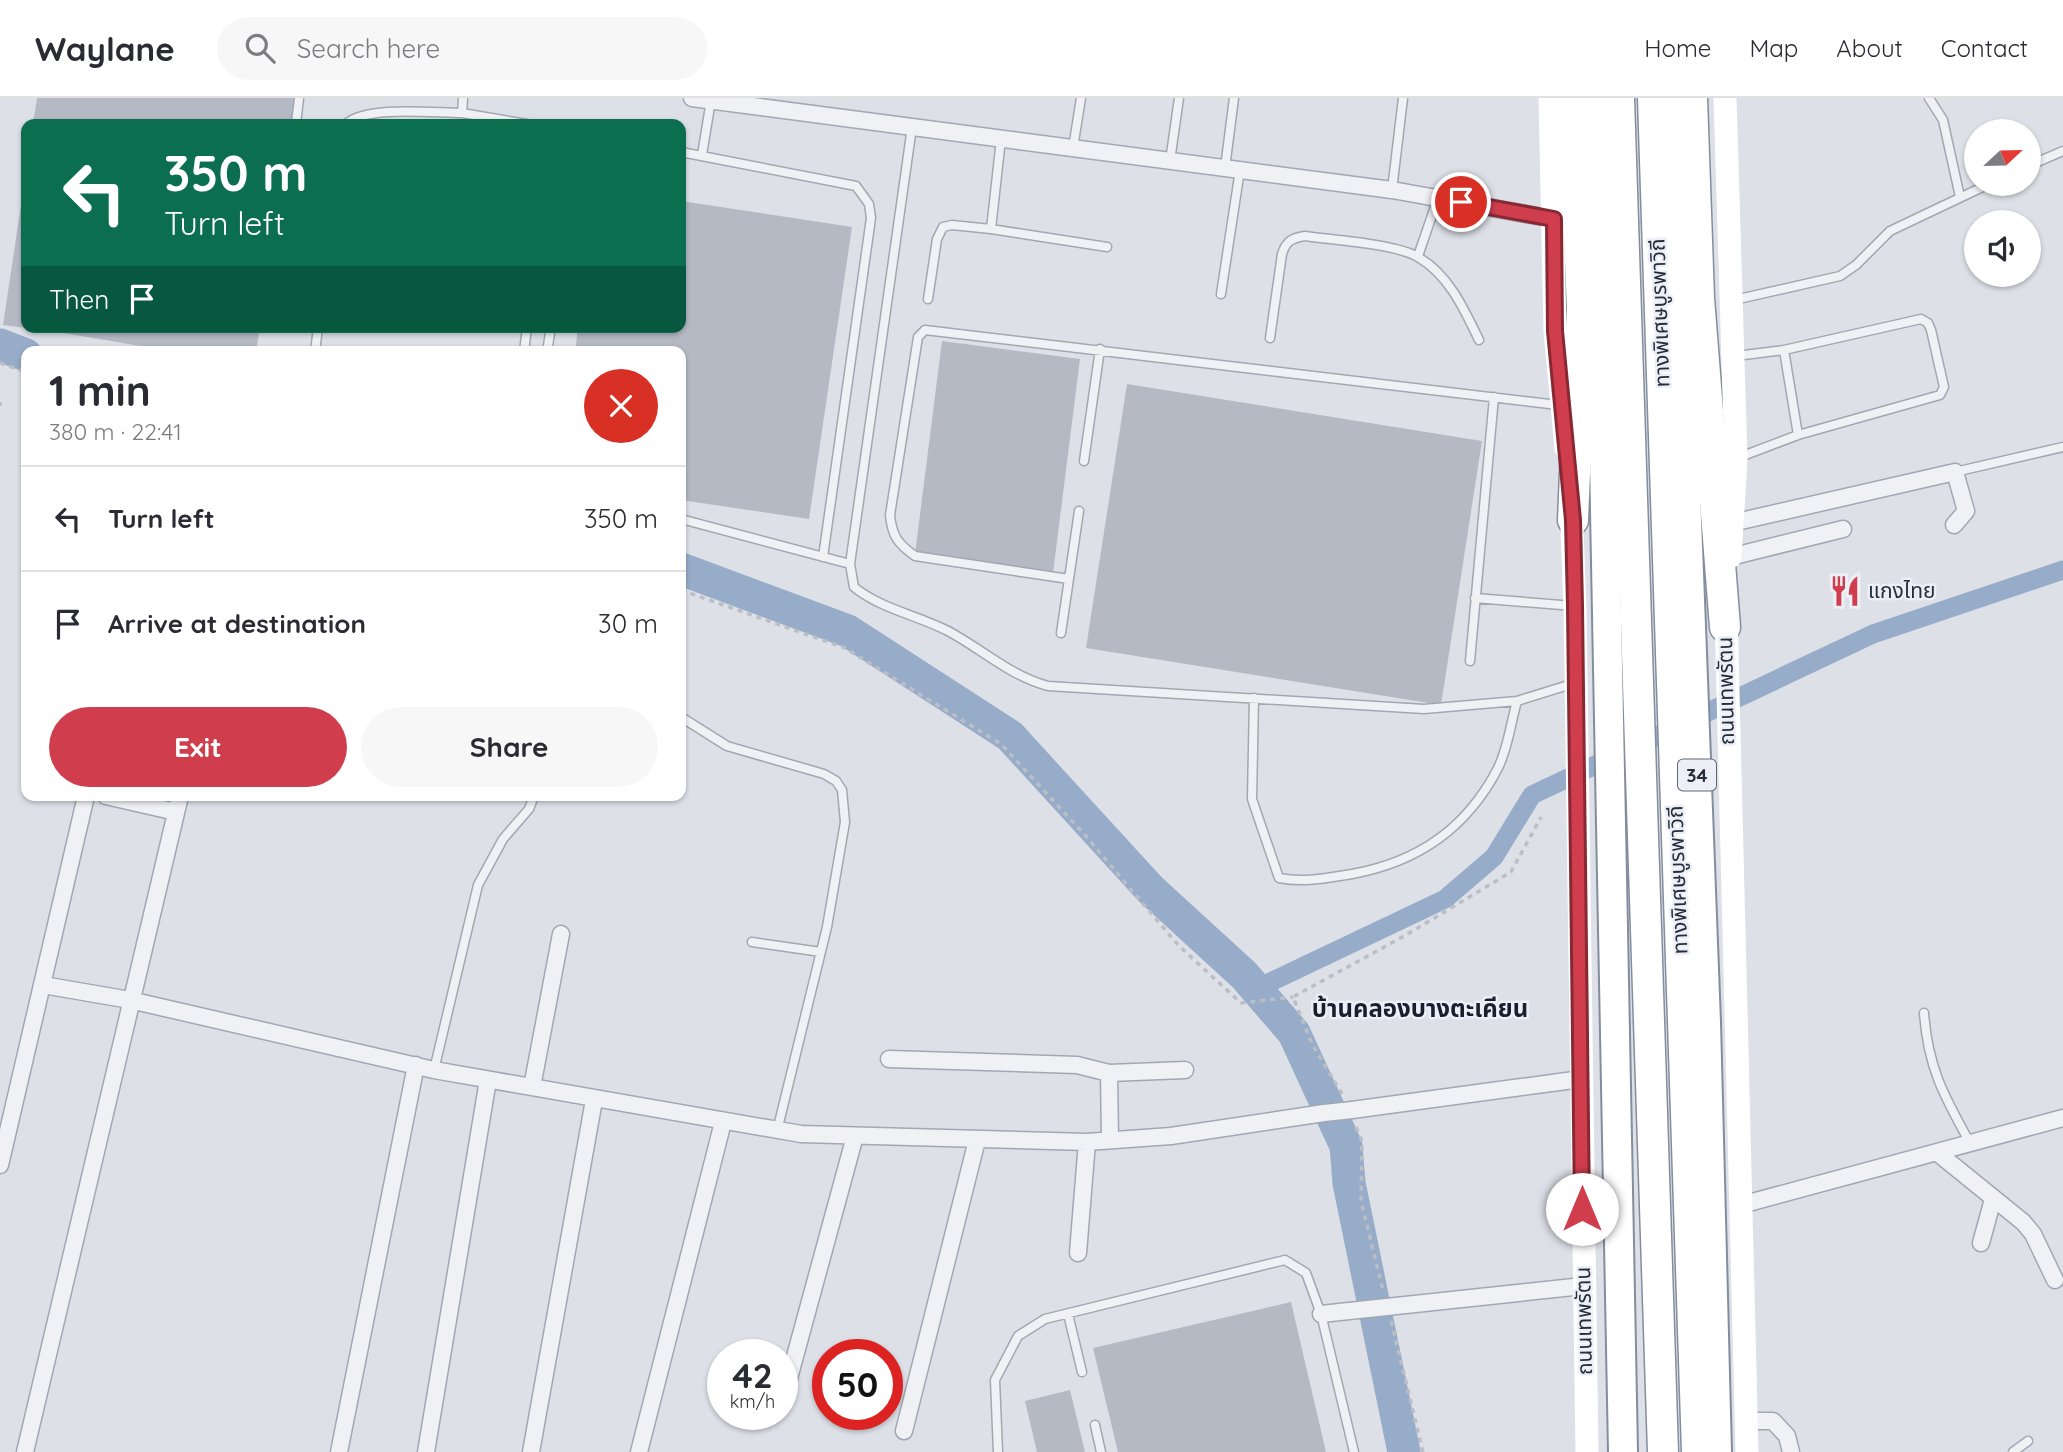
<!DOCTYPE html>
<html lang="en">
<head>
<meta charset="utf-8">
<style>
	:root { --surface:#fff; --page:#f7f7f7; --text:#2b2b33; --muted:#7c7c81; --line:#e1e1e2; --accent:#d03e4e }
	body { margin:0; font-family:Quicksand,"Noto Sans Thai",sans-serif; background:var(--page); color:var(--text); height:100vh; display:flex; flex-direction:column; font-size:26px; white-space:nowrap }
	* { box-sizing:border-box; margin:0 }
	p { font-size:23px; color:var(--muted) }
	.icon { flex:none; width:38px; height:38px; fill:none; stroke:currentColor; stroke-width:2; stroke-linecap:round; stroke-linejoin:round }
	.map { position:relative; flex:1; overflow:hidden }
	.panel { position:absolute; left:21px; top:248px; width:665px; height:455px; display:flex; flex-direction:column; background:var(--surface); border-radius:14px; box-shadow:0 2px 5px #0004 }
	.panel>* { flex:none }
	.guide { position:absolute; left:21px; top:21px; width:665px; height:214px; border-radius:14px; box-shadow:0 2px 5px #0004; background:#0b6e4f; color:#fff; overflow:hidden }
	.needle { width:46px; rotate:68deg }
	.tools { position:absolute; left:1964px; top:21px; display:grid; gap:14px }
	.tools a { display:grid; place-items:center; width:77px; height:77px; border-radius:50%; background:var(--surface); box-shadow:0 2px 5px #0004; font-size:35px }
	.speed { position:absolute; left:707px; top:1241px; display:flex; gap:14px; font-size:35px; font-weight:700; text-align:center }
	.speed>* { display:grid; place-content:center; width:91px; height:91px; border-radius:50%; background:var(--surface); box-shadow:0 2px 5px #0004; line-height:1 }
	.speed small { font-size:18px; font-weight:400 }
	.speed .limit { border:10px solid #d22; background:#fff; color:#111 }
	.pin { position:absolute; display:grid; place-items:center; width:60px; height:60px; color:#fff; margin:-30px; border:4px solid #fff; border-radius:50%; box-shadow:0 2px 7px #0007 }
	.me { position:absolute; width:77px; margin:-38px; rotate:0deg; stroke-linejoin:round; filter:drop-shadow(0 0 5px #0008) }
	.turn { display:flex; align-items:center; gap:24px; height:147px; padding:0 28px; font-size:32px }
	.turn .icon { width:91px; height:91px; stroke-width:2.5 }
	.turn b { display:block; font-size:49px; line-height:60px }
	.then { display:flex; align-items:center; height:66px; padding:0 28px; background:#0003; gap:14px; font-size:26px }
	.round { display:grid; place-items:center; flex:none; width:74px; height:74px; border-radius:37px; background:var(--page) }
	.overview { display:flex; align-items:center; justify-content:space-between; height:119px; padding:0 28px }
	h1 { font-size:42px; font-weight:700; line-height:52px }
	.cta { display:flex; gap:14px; margin-top:auto; padding:14px 28px }
	.cta a { flex:1; height:80px; border-radius:42px; background:var(--accent); color:#fff; font-size:28px; font-weight:700; line-height:80px; text-align:center }
	.cta a+a { background:var(--page); color:var(--text) }
	ul { padding:0; list-style:none }
	li { display:flex; align-items:center; gap:21px; height:105px; padding:0 28px; border-top:2px solid var(--line) }
	li div { flex:1 }
	li b { display:block; font-size:26px }
	li em { font-style:normal }
	header { display:flex; align-items:center; gap:42px; box-sizing:border-box; height:98px; padding:0 35px; background:var(--surface); border-bottom:2px solid var(--line) }
	header strong { font-size:33px }
	nav { display:flex; gap:38px; margin-inline-start:auto; font-size:24px }
	.search { width:490px; height:63px; background:var(--page); display:flex; align-items:center; gap:18px; box-sizing:border-box; padding:0 24px; border-radius:38px; color:var(--muted); font-size:26px }
	.map>svg:first-child { display:block }
	.lines { fill:none; stroke-linecap:round; stroke-linejoin:round }
	.canal { stroke:#96acc8; stroke-width:19 }
	.river { stroke:#96acc8; stroke-width:33 }
	.building { fill:#b4b9c4 }
	.service-casing { stroke:#a2a7b1; stroke-width:11 }
	.minor-casing { stroke:#a2a7b1; stroke-width:19 }
	.trunk-casing { stroke:#848d9e; stroke-width:32 }
	.motorway-casing { stroke:#848d9e; stroke-width:33 }
	.path { stroke:#bbbec5; stroke-width:3.5; stroke-dasharray:5 5; stroke-linecap:butt }
	.service { stroke:#eff1f5; stroke-width:8 }
	.minor { stroke:#eff1f5; stroke-width:16 }
	.secondary { stroke:#fff; stroke-width:23 }
	.trunk { stroke:#fff; stroke-width:28 }
	.motorway { stroke:#fff; stroke-width:30 }
	.minor-bridge-casing { stroke:#a2a7b1; stroke-width:19; stroke-linecap:butt }
	.minor-bridge { stroke:#eff1f5; stroke-width:16 }
	.route-casing { stroke:#872833; stroke-width:18 }
	.route { stroke:#d03e4e; stroke-width:12 }
	.labels { text-anchor:middle; stroke-width:5; stroke-linejoin:round; paint-order:stroke }
	.shield { fill:#eceff5; stroke:#616874; stroke-width:2 }
	.shield-label { font-size:19px; font-weight:bold; fill:#262e3d }
	.street-label { font-size:21px; fill:#262e3d; stroke:#eceff5 }
	.poi-label { font-size:21px; fill:#262e3d; stroke:#eceff5; text-anchor:start }
	.quarter-label { font-size:24px; font-weight:bold; fill:#181f2e; stroke:#eceff5 }
</style>
</head>
<body>
<header>
<strong>Waylane</strong>
<div class="search"><svg class="icon" aria-label="search" viewBox="0 0 24 24"><circle cx="10" cy="10" r="6"/><path d="M15 15l6 6"/></svg>Search here</div>
<nav><a>Home</a><a>Map</a><a>About</a><a>Contact</a></nav>
</header>
<div class="map">
<svg width="2063" height="1354" viewBox="0 0 2063 1354">
	<rect width="100%" height="100%" fill="#dde0e7"/>
	<g class="lines">
		<path class="canal" d="M1256,891l189,-90 49,-42 38,-62 341,-161 190,-64"/>
		<path class="river" d="M0,247l26,10
			M681,471l167,62 162,105 140,153 94,86 50,58 52,113 3,37 55,269"/>
	</g>
	<path class="building" d="M37,0h258l-4,26h-258z
		M25,80h1v150l-23,-3z
		M681,103l171,26 -43,292 -128,-19v-148h-106l3,-25h103z
		M28,229h232l-4,25h-80z
		M942,243l138,18 -27,214 -138,-19z
		M1127,286l355,57 -41,264 -355,-57z
		M1291,1204l35,150h-208l-25,-104z
		M1070,1292l15,62h-48l-12,-51z"/>
	<g class="lines">
		<defs>
			<path id="service" d="M463,0l-1,15 65,11
				M1929,0l14,22 17,77
				M296,26l3,-26
				M346,26c20,-19 88,-11 116,-11
				M912,29l-62,437 4,23c27,22 63,28 94,44 34,18 62,45 100,55l376,23 93,-8 58,-18
				M1001,41l-10,90 116,18
				M1073,50l8,-50
				M681,54l175,34 13,18 2,14 -48,339
				M702,57l9,-55
				M1170,63l9,-63
				M2028,68l35,-15
				M1225,70l9,-70
				M1392,92l11,-92
				M1418,158l20,-58
				M1221,196l19,-124
				M928,201l9,-60 6,-12 9,-2 39,4
				M1734,202l106,-24 16,-11 34,-34 99,-47
				M1270,240l12,-84c4,-13 10,-16 23,-18 28,4 91,8 113,21 31,18 46,52 61,83
				M1784,252l137,-31 7,4 3,7 13,57 -4,8 -142,40
				M315,254l3,-25
				M524,254l3,-25
				M547,254l4,-25
				M1736,258l48,-6 14,85 -58,22
				M1084,363l16,-112
				M1955,374l108,-25
				M681,421l169,45
				M1069,481l-154,-23c-17,-12 -23,-20 -25,-41l28,-178 7,-7 633,75
				M1475,500l99,8
				M1061,535l18,-122
				M1470,563l24,-264
				M1254,600l-2,101 27,79c26,5 47,0 73,-4 67,-12 115,-46 146,-106 10,-20 13,-46 19,-67
				M681,619l46,29 97,28 12,7 6,9 3,32 -18,105 -50,204
				M752,844l69,10
				M1924,915c4,55 20,83 46,130
				M434,972l44,-185 25,-46 26,-30 5,-13
				M1068,1216l14,58
				M1095,1327l6,27
				M998,1354l-3,-72 23,-44 27,-17 240,-59 21,13 15,41 33,138
				M2013,1354l15,-11"/>
			<path id="minor" d="M692,0l700,92 162,29
				M1732,425l223,-51 11,39 -12,14
				M1730,459l113,-28
				M106,698l70,16
				M43,887l87,15 304,70 367,64 286,8 84,-6 153,-23
				M889,961l188,6 32,8 1,67
				M1109,975l76,-3
				M532,989l29,-153
				M1352,1012l229,-31
				M1939,1056l84,68 10,12 22,46
				M0,1067l86,-369
				M1741,1107l322,-87
				M1981,1145l12,-44
				M1078,1155l9,-111
				M1321,1216l262,-28
				M782,1306l73,-268
				M1747,1323h26l14,15 4,16
				M904,1333l73,-291
				M25,1354l155,-656
				M339,1354l77,-387
				M426,1354l62,-372
				M531,1354l63,-352
				M639,1354l84,-330"/>
			<path id="trunk" d="M1591,0l10,203 22,1151
				M1671,0l35,924 11,430"/>
			<path id="motorway" d="M1619,0l44,1354
				M1653,0l44,1354
				M1692,0l7,200 26,329
				M1573,422l9,-213 -9,-209"/>
		</defs>
		<use href="#service" class="service-casing"/>
		<use href="#minor" class="minor-casing"/>
		<use href="#trunk" class="trunk-casing"/>
		<use href="#motorway" class="motorway-casing"/>
		<path class="path" d="M0,265l26,9
			M0,304v4
			M681,492l164,58 156,96 83,90 94,111 63,58 52,-6
			M1342,996l-30,-50 -19,-47 113,-62 105,-63 30,-55
			M1356,1029l6,14 -1,60 22,89
			M1391,1223l32,131"/>
		<use href="#service" class="service"/>
		<use href="#minor" class="minor"/>
		<path class="secondary" d="M1550,0l5,233 11,117
			M1725,0l11,361 -6,98
			M1571,405l4,103 12,846
			M1726,514l21,840"/>
		<use href="#trunk" class="trunk"/>
		<use href="#motorway" class="motorway"/>
		<defs>
			<path id="minor-bridge" d="M1324,1015l28,-3"/>
		</defs>
		<use href="#minor-bridge" class="minor-bridge-casing"/>
		<use href="#minor-bridge" class="minor-bridge"/>
	</g>
	<g class="lines">
		<defs>
			<path id="route" d="M1461,104l93,17 1,112 18,189 2,86 7,603"/>
		</defs>
		<use href="#route" class="route-casing"/>
		<use href="#route" class="route"/>
	</g>
	<defs>
		<symbol id="restaurant-bare" viewBox="-9 -9 18 18"><path d="M-5-6h1v4h1v-4h1v4h1v-4h1v5L-1.5 .5V6h-2V.5L-5-1ZM5-6V6H3V1.5H1.5Q1.5-4 5-6Z" fill="#d03e4e" stroke="#eceff5" stroke-width="2.5" paint-order="stroke"/></symbol>
	</defs>
	<g fill-rule="evenodd">
		<use href="#restaurant-bare" x="1823" y="471" width="44" height="44"/>
	</g>
	<g class="labels">
		<rect class="shield" x="1678" y="661.5" width="38" height="31" rx="5"/>
		<g class="shield-label">
			<text x="1697" y="684">34</text>
		</g>
		<g class="street-label">
			<text transform="translate(1660 215) rotate(-92)" y="7">ทางพิเศษบูรพาวิถี</text>
			<text transform="translate(1726 593) rotate(-91)" y="7">ถนนเทพรัตน</text>
			<text transform="translate(1678 782) rotate(-92)" y="7">ทางพิเศษบูรพาวิถี</text>
			<text transform="translate(1584 1223) rotate(-91)" y="7">ถนนเทพรัตน</text>
		</g>
		<g class="poi-label">
			<text x="1868" y="500">แกงไทย</text>
		</g>
		<g class="quarter-label">
			<text x="1420" y="919">บ้านคลองบางตะเคียน</text>
		</g>
	</g>
</svg>
<div class="tools">
<a><svg class="needle" viewBox="-14 -14 28 28"><path d="M0-13l5 13h-10z" fill="#e53935"/><path d="M0 13l5-13h-10z" fill="#7c7c81"/></svg></a>
<a><svg class="icon" aria-label="sound" viewBox="0 0 24 24"><path d="M4 9h4l5-4v14l-5-4H4zM17 9q2 3 0 6"/></svg></a>
</div>
<div class="speed"><div>42<small>km/h</small></div><div class="limit">50</div></div>
<div class="pin" style="left:1461px;top:104px;background:#d93025"><svg class="icon" aria-label="arrive" viewBox="0 0 24 24"><path d="M6 21V4h12l-3 4 3 4H6"/></svg></div>
<svg class="me" style="left:1582px;top:1111px" viewBox="-20 -20 40 40"><circle r="19" fill="#fff"/><path d="M0-13L10 11 0 6-10 11z" fill="#d03e4e"/></svg>
<div class="guide">
<div class="turn"><svg class="icon" aria-label="left" viewBox="0 0 24 24"><path d="M17 20v-9H6M10 6l-5 5 5 5"/></svg><div><b>350 m</b>Turn left</div></div>
<div class="then">Then<svg class="icon" aria-label="arrive" viewBox="0 0 24 24"><path d="M6 21V4h12l-3 4 3 4H6"/></svg></div>
</div>
<section class="panel">
<div class="overview"><div><h1>1 min</h1><p>380 m · 22:41</p></div><a class="round" style="background:#d93025;color:#fff"><svg class="icon" aria-label="close" viewBox="0 0 24 24"><path d="M6 6l12 12M18 6L6 18"/></svg></a></div>
<ul>
<li><svg class="icon" aria-label="left" viewBox="0 0 24 24"><path d="M17 20v-9H6M10 6l-5 5 5 5"/></svg><div><b>Turn left</b></div><em>350 m</em></li>
<li><svg class="icon" aria-label="arrive" viewBox="0 0 24 24"><path d="M6 21V4h12l-3 4 3 4H6"/></svg><div><b>Arrive at destination</b></div><em>30 m</em></li>
</ul>
<div class="cta"><a>Exit</a><a>Share</a></div>
</section>
</div>
</body>
</html>
